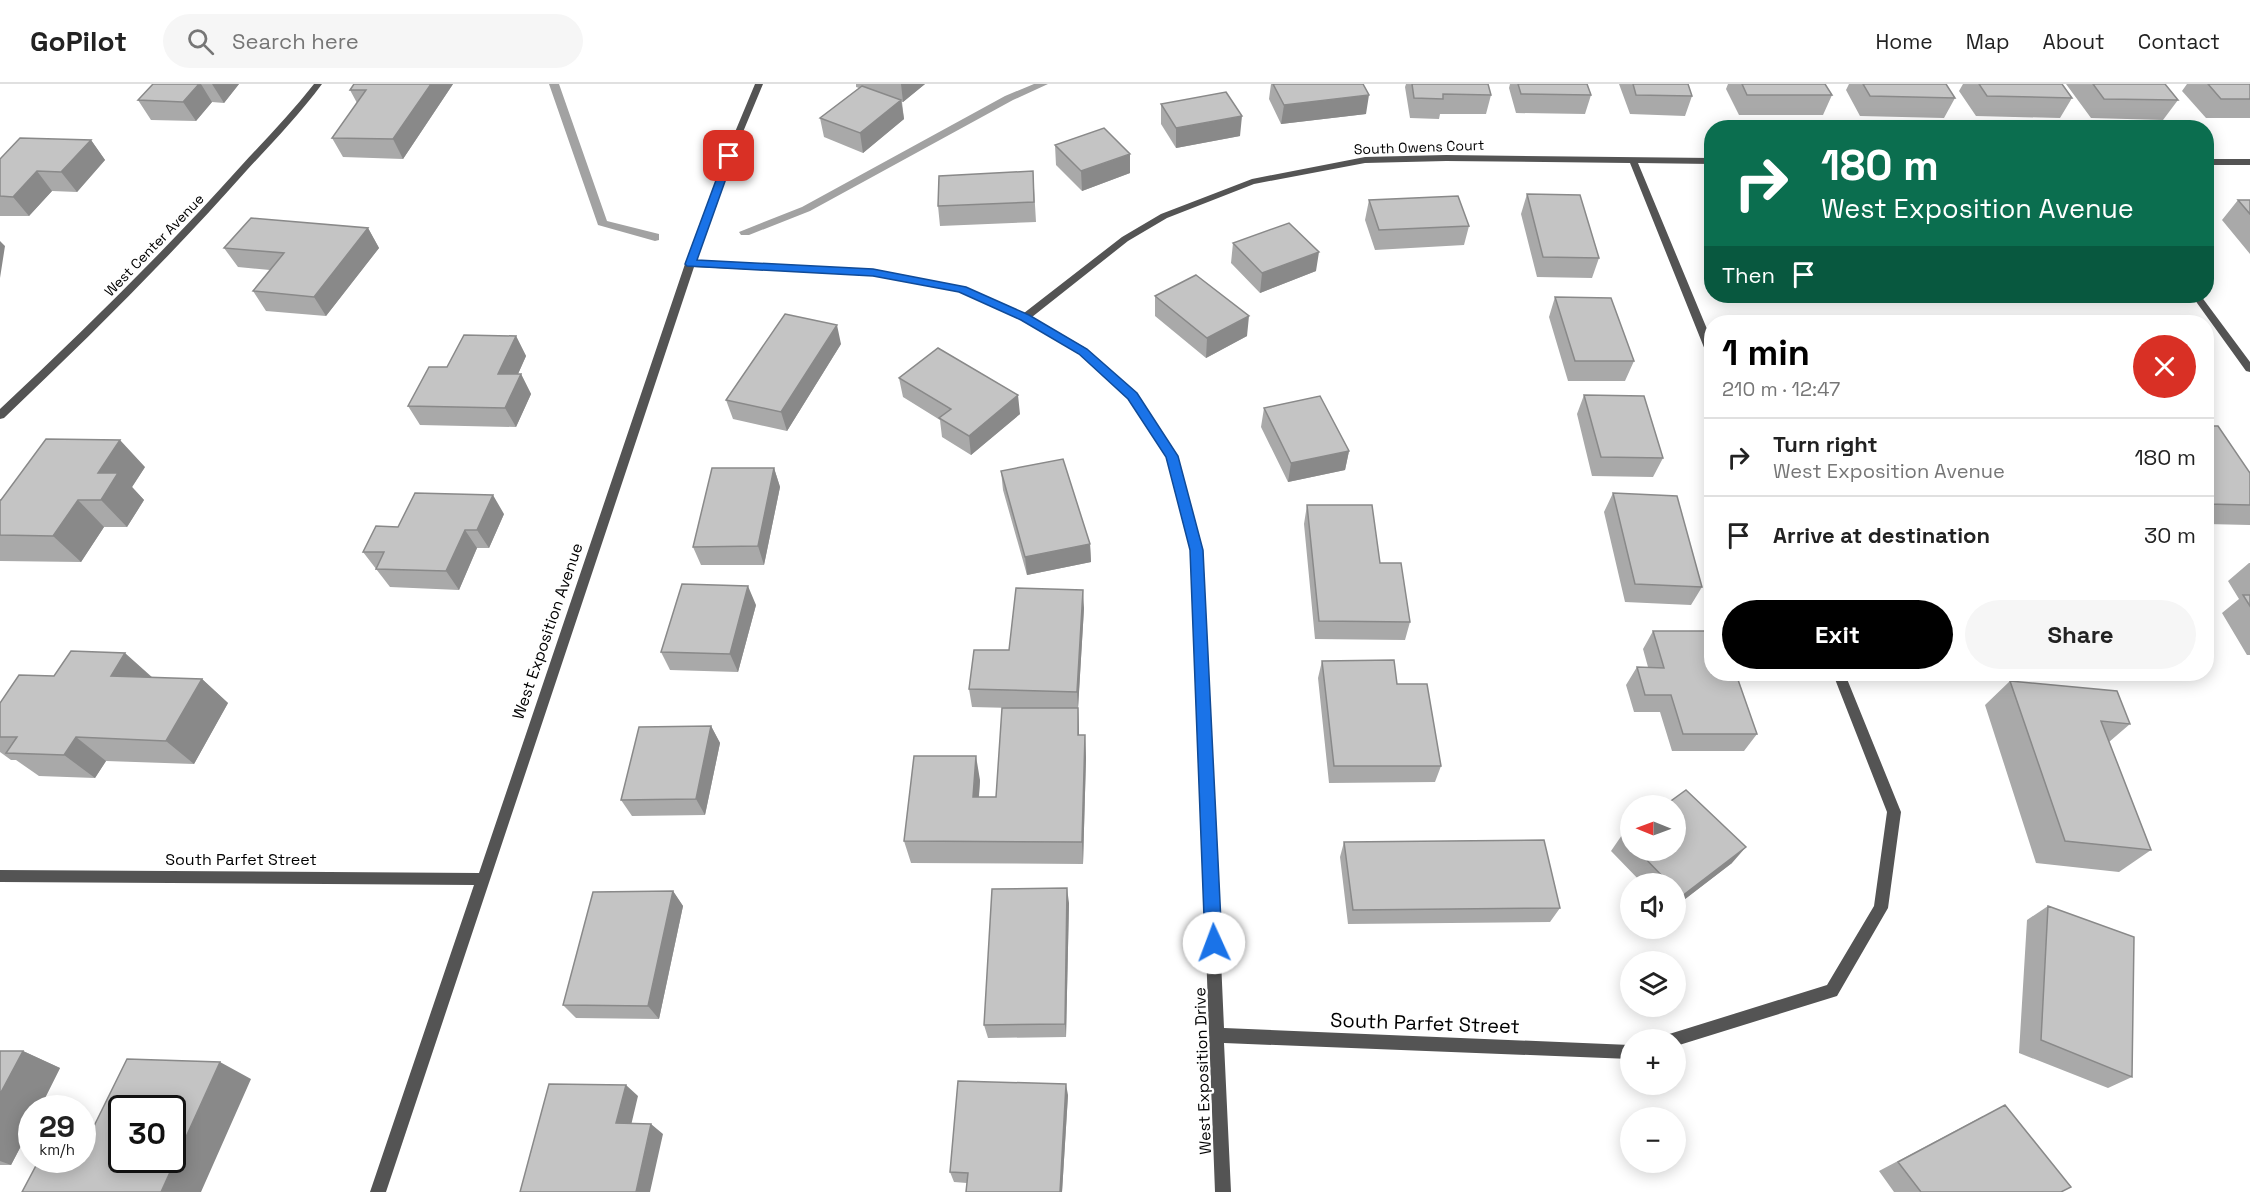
<!DOCTYPE html>
<html lang="en">
<head>
<meta charset="utf-8">
<style>
	:root { --surface:#fff; --page:#f6f6f6; --text:#222; --muted:#767676; --line:#e0e0e0; --accent:#000 }
	body { margin:0; font-family:"Space Grotesk",sans-serif; background:var(--page); color:var(--text); height:100vh; display:flex; flex-direction:column; font-size:22px; white-space:nowrap }
	* { box-sizing:border-box; margin:0 }
	p { font-size:20px; color:var(--muted) }
	.icon { flex:none; width:33px; height:33px; fill:none; stroke:currentColor; stroke-width:2; stroke-linecap:round; stroke-linejoin:round }
	.map { position:relative; flex:1; overflow:hidden }
	.panel { position:absolute; left:1704px; top:231px; width:510px; height:366px; display:flex; flex-direction:column; background:var(--surface); border-radius:24px; box-shadow:0 3px 15px #0003 }
	.panel>* { flex:none }
	.banner { position:absolute; left:1704px; top:36px; width:510px; height:183px; border-radius:24px; box-shadow:0 3px 15px #0003; background:#0b6e4f; color:#fff; overflow:hidden }
	.needle { width:39px; rotate:271deg }
	.buttons { position:absolute; left:1620px; top:711px; display:grid; gap:12px }
	.buttons a { display:grid; place-items:center; width:66px; height:66px; border-radius:50%; background:var(--surface); box-shadow:0 3px 15px #0003; font-size:30px }
	.speed { position:absolute; left:18px; top:1011px; display:flex; gap:12px; font-size:30px; font-weight:700; text-align:center }
	.speed>* { display:grid; place-content:center; width:78px; height:78px; border-radius:50%; background:var(--surface); box-shadow:0 3px 15px #0003; line-height:1 }
	.speed small { font-size:15px; font-weight:400 }
	.speed .limit { border:3px solid #111; border-radius:9px; background:#fff; color:#111 }
	.pin { position:absolute; display:grid; place-items:center; width:51px; height:51px; color:#fff; margin:-26px; border-radius:12px; box-shadow:0 3px 9px #0006 }
	.me { position:absolute; width:66px; margin:-33px; rotate:358deg; stroke-linejoin:round; filter:drop-shadow(0 0 4px #0008) }
	.turn { display:flex; align-items:center; gap:21px; height:126px; padding:0 18px; font-size:27px }
	.turn .icon { width:78px; height:78px; stroke-width:2.5 }
	.turn b { display:block; font-size:42px; line-height:51px }
	.then { display:flex; align-items:center; height:57px; padding:0 18px; background:#0003; gap:12px; font-size:22px }
	.round { display:grid; place-items:center; flex:none; width:63px; height:63px; border-radius:32px; background:var(--page) }
	.headline { display:flex; align-items:center; justify-content:space-between; height:102px; padding:0 18px }
	h1 { font-size:36px; font-weight:700; line-height:45px; color:var(--accent) }
	.button { display:flex; gap:12px; margin-top:auto; padding:12px 18px }
	.button a { flex:1; height:69px; border-radius:36px; background:var(--accent); color:#fff; font-size:24px; font-weight:700; line-height:69px; text-align:center }
	.button a+a { background:var(--page); color:var(--text) }
	ul { padding:0; list-style:none }
	li { display:flex; align-items:center; gap:18px; height:78px; padding:0 18px; border-top:2px solid var(--line) }
	li div { flex:1 }
	li b { display:block; font-size:22px }
	li em { font-style:normal }
	header { display:flex; align-items:center; gap:36px; box-sizing:border-box; height:84px; padding:0 30px; background:var(--surface); border-bottom:2px solid var(--line) }
	header strong { font-size:28px }
	nav { display:flex; gap:33px; margin-inline-start:auto; font-size:21px }
	.search { width:420px; height:54px; background:var(--page); display:flex; align-items:center; gap:15px; box-sizing:border-box; padding:0 21px; border-radius:33px; color:var(--muted); font-size:22px }
	.map>svg:first-child { display:block }
	.lines { fill:none; stroke-linecap:round; stroke-linejoin:round }
	.stream { fill:#a2a2a2; fill-rule:evenodd }
	.street { fill:#545454; fill-rule:evenodd }
	.wall { fill:#a9a9a9 }
	.shaded-wall { fill:#898989 }
	.building { fill:#c4c4c4; stroke:#898989; stroke-width:1.5; fill-rule:evenodd }
	.route { fill:#1a73e8; stroke:#114b97; stroke-width:1.5 }
	.labels { text-anchor:middle; stroke-width:4.5; stroke-linejoin:round; paint-order:stroke }
	.far-street-label { font-size:14px; fill:#000; stroke:#fff }
	.street-label { font-size:16px; fill:#000; stroke:#fff }
	.near-street-label { font-size:20px; fill:#000; stroke:#fff }
</style>
</head>
<body>
<header>
<strong>GoPilot</strong>
<div class="search"><svg class="icon" aria-label="search" viewBox="0 0 24 24"><circle cx="10" cy="10" r="6"/><path d="M15 15l6 6"/></svg>Search here</div>
<nav><a>Home</a><a>Map</a><a>About</a><a>Contact</a></nav>
</header>
<div class="map">
<svg width="2250" height="1108" viewBox="0 0 2250 1108">
	<rect width="100%" height="100%" fill="#fff"/>
	<g class="lines">
		<path class="stream" d="M549,0h10l48,137 52,13v6l-4,1 -57,-16z
			M1034,0h14l-35,16 -203,111 -61,24h-8l-2,-3 63,-25 203,-111z"/>
		<path class="street" d="M314,0h8c-23,31 -49,58 -75,86 -77,87 -159,168 -243,248l-4,1v-10c83,-78 165,-158 241,-243 25,-27 50,-53 73,-82z
			M755,0h8l-30,72 -37,105 177,8 92,18 59,26 98,-76 39,-23 91,-35 113,-22 81,-2 266,3v6l-74,-1 74,178v17l-5,-3 -77,-192 -184,-2 -81,2 -111,21 -87,34 -39,23 -96,76 55,32 49,44 41,63 26,94 21,478 406,17v14l-406,-16 7,149h-16l-24,-642 -24,-93 -39,-58 -49,-46 -57,-34 -62,-27 -87,-17 -179,-8 -308,925h-16l104,-307 -474,-3v-12l479,3 206,-609 40,-108z
			M2206,75h44v6h-44z
			M2192,212h9l49,66v10l-4,-1z
			M1833,590h12l56,138 -13,96 -51,88 -161,50v-6h-12l2,-5 161,-50 47,-79 13,-94z"/>
	</g>
	<path class="wall" d="M153,0h86l-15,19 -12,-1 -16,19 -45,-1 -13,-20z
		M354,0h99l-50,75 -60,-2 -11,-19 25,-35 -7,-13z
		M856,0h69l-22,18h-1l2,17 -41,34 -39,-16 -4,-19 39,-30 -3,-1z
		M1271,0h92l3,30 -85,10 -12,-25z
		M1406,0h82l3,11 -5,19h-46l-1,5 -29,-1 -5,-31z
		M1510,0h77l4,11 -6,19 -69,-1 -7,-25z
		M1619,0h69l4,12 -7,20 -55,-2z
		M1728,0h97l7,11 -9,20h-84l-13,-26z
		M1849,0h97l9,14 -11,20 -84,-2 -14,-26z
		M1963,0h99l10,14 -12,20 -84,-2 -17,-25z
		M2066,0h99l13,16 -15,20 -72,-2z
		M2187,0h63v34h-44l-24,-27z
		M1161,20l79,32 -64,12 -15,-24z
		M91,56l14,20 -28,32 -25,-1 -23,25h-29v-57z
		M1055,61l75,28 -48,18 -26,-26z
		M1033,87l3,51 -96,4 -2,-20z
		M1527,110l72,64 -7,20 -55,-1 -16,-63z
		M1369,116l100,26 -5,19 -89,5 -10,-30z
		M2238,116h12v54l-28,-34z
		M368,144l11,20 -53,68 -60,-5 -13,-20 17,-21 -32,-3 -14,-19z
		M1233,159l83,28 -56,22 -29,-30z
		M1155,212l92,40 -41,22 -51,-42z
		M1555,213l79,64 -9,20h-57l-19,-64z
		M516,252l10,20 -8,18h3l10,20 -15,33 -96,-2 -12,-19 39,-39z
		M841,260l-54,87 -54,-12 -7,-19z
		M899,294l121,36 -49,41 -29,-18 -2,-17 -37,-23z
		M1584,311l79,63 -10,19 -61,-1 -15,-62z
		M1264,324l85,43 -4,19 -57,12 -27,-55z
		M2206,342l44,47v52l-44,-1z
		M145,383l-13,20 12,13 -17,27h-23l-23,35 -81,-1v-61z
		M774,384l6,19 -16,78h-63l-8,-18z
		M1001,387l89,73 1,18 -64,13 -24,-85z
		M1613,409l89,94 -11,18 -66,-3 -21,-90z
		M1307,421l73,58 30,59 -5,18 -90,-1 -11,-115z
		M504,430l-15,34h-12l-18,42 -69,-3 -27,-35 35,-25z
		M2249,479h1v92h-3l-25,-42 17,-14 -11,-18z
		M756,521l-18,67 -68,-2 -9,-18z
		M1084,524l-6,100 1,27h6l1,23 -3,106 -172,-1 -7,-22 76,-61 -1,17h17l16,-89 -40,-1 -3,-18 40,-39z
		M1653,547l104,103 -13,17h-72l-12,-39h-26l-8,-27 11,-18h11l-5,-18z
		M1322,577l75,23 44,82 -6,16 -106,1 -11,-105z
		M54,592l148,3 26,24 -34,61 -88,-3 -11,17 -56,-2 -23,-16h-5l-11,-8v-49z
		M2010,597l120,43 -21,18 42,108 -32,22 -83,-9 -51,-158z
		M711,642l9,17 -15,72 -73,1 -11,-16z
		M1630,745v21h46l56,13 -56,43v-22h-33l-32,-33 11,-16z
		M1344,758l216,66 -10,14 -202,2 -8,-67z
		M673,807l10,15 -24,113 -83,-1 -13,-13z
		M1069,819l-3,134 -78,1 -4,-13z
		M2048,822l84,171 -24,11 -89,-35 8,-133z
		M0,967h23l37,17 -20,40h-8v17l-21,40h-11z
		M1068,1011l-6,97h-96l1,-9 -13,-1 -4,-10z
		M1983,1032l78,76h-167l-15,-21z"/>
	<path class="shaded-wall" d="M199,0h2l11,18 -16,19 -13,-19z
		M212,0h27l-15,19z
		M431,0h22l-50,75 -10,-20z
		M901,0h24l-22,18z
		M1369,11l-3,19 -85,10 3,-19z
		M901,16l3,19 -41,34 -3,-20z
		M1242,32l-2,20 -64,12v-20z
		M91,56l14,20 -28,32 -16,-20z
		M1130,70v19l-48,18 -1,-20z
		M37,87l15,20 -23,25 -16,-19z
		M368,144l11,20 -53,68 -12,-19z
		M0,157l5,5 -5,32z
		M1319,168l-3,19 -56,22 2,-20z
		M1249,232l-2,20 -41,22 1,-20z
		M837,241l4,19 -54,87 -6,-19z
		M516,252l10,20 -17,38 -11,-20z
		M521,290l10,20 -15,33 -11,-19z
		M1018,311l2,19 -49,41 -2,-19z
		M120,356l25,27 -13,20 12,13 -17,27 -26,-27 -3,-27z
		M1349,367l-4,19 -57,12 3,-19z
		M774,384l6,19 -16,78 -6,-19z
		M493,411l11,19 -15,34 -12,-18z
		M78,416l26,27 -23,35 -28,-26z
		M465,446l12,18 -18,42 -13,-19z
		M1090,460l1,18 -64,13 -2,-18z
		M748,502l8,19 -18,67 -8,-18z
		M1083,506l1,18 -6,101 -1,-17z
		M125,569l28,25 -42,-2z
		M202,595l26,24 -34,61 -28,-23z
		M1078,624l1,24v27l-1,-24z
		M711,642l9,17 -15,72 -9,-16z
		M1085,651l1,23 -3,106 -1,-22z
		M76,653l30,24 -11,17 -31,-23z
		M976,672l4,24 -3,40 -4,-23z
		M1746,763l-14,16 -56,43v-3l6,-7z
		M1067,804l2,15 -3,134 -1,-13z
		M673,807l10,15 -24,113 -11,-13z
		M23,967l37,17 -20,40h-8v17l-21,40 -11,-4v-67z
		M220,978l31,17 -50,113h-40z
		M1066,1000l2,11 -6,97h-2z
		M626,1001l12,11 -9,38 -13,-11z
		M651,1040l12,10 -13,58h-14z"/>
	<path class="building" d="M153,0h46l-16,18 -45,-2z
		M354,0h77l-38,55 -61,-1 34,-48h-16z
		M1273,0h90l6,11 -85,10z
		M1412,0h76l3,11 -48,-1v5l-29,-1z
		M1518,0h69l4,11 -70,-1z
		M1633,0h55l4,12 -56,-1z
		M1742,0h83l7,11h-85z
		M1863,0h83l9,14 -85,-2z
		M1979,0h83l10,14 -85,-2z
		M2093,0h72l13,16 -74,-1z
		M2208,0h42v15h-29z
		M862,2l39,14 -41,33 -40,-15z
		M1226,8l16,24 -66,12 -15,-24z
		M1104,44l26,26 -49,17 -26,-26z
		M20,54l71,2 -30,32 -24,-1 -24,26 -13,-1v-37z
		M1033,87l1,31 -96,4 1,-30z
		M1527,110l53,1 19,63 -56,-1z
		M1458,112l11,30 -90,4 -10,-30z
		M2238,116h12v14z
		M251,134l117,10 -54,69 -61,-6 31,-38 -60,-5z
		M1289,139l30,29 -57,21 -29,-30z
		M1196,191l53,41 -42,22 -52,-42z
		M1555,213l56,1 23,63h-59z
		M785,230l52,11 -56,87 -55,-12z
		M1816,234l55,1 1,3h-54z
		M2144,236l2,2h-58l-1,-1z
		M464,251l52,1 -18,38h23l-16,34 -97,-2 21,-39h18z
		M938,264l80,47 -49,41 -30,-18 12,-9 -52,-31z
		M1584,311l60,1 19,62 -62,-1z
		M1320,312l29,55 -58,12 -27,-55z
		M2206,342h12l32,47v32l-44,-1z
		M46,355l74,1 -22,33h20l-17,27h-23l-25,36 -53,-1v-35h1z
		M1063,375l27,85 -65,13 -24,-86z
		M712,384h62l-16,78 -65,1z
		M415,409l78,2 -16,35h-12l-19,41 -70,-2 8,-17h-21l13,-26 22,1z
		M1613,409l64,3 25,91 -67,-3z
		M1307,421h65l8,58h21l9,59 -91,-1z
		M682,500l66,2 -18,68 -69,-2z
		M1016,504l67,2 -6,102 -108,-3 5,-39h35z
		M2243,511h7v11z
		M1653,547h59v43h24l21,60h-74l-12,-39h-26l-8,-28 27,1z
		M71,567l54,2 -14,23 91,3 -36,62 -90,-4 -12,18 -58,-2 11,-16h-17v-34l19,-28 35,1z
		M1394,576l3,24h30l14,82h-107l-12,-105z
		M2010,597l107,10 13,33 -29,-3 50,129 -86,-9z
		M1002,624h76v27h7l-3,107 -178,-1 10,-85h62l-3,41h23z
		M711,642l-15,73 -75,1 18,-73z
		M1686,706l60,57 -64,49 -6,-7v-5h-6l-33,-34h39v-44h-12z
		M1630,745v14l-8,-8z
		M1544,756l16,68 -207,2 -9,-68z
		M1067,804l-2,136 -81,1 8,-136z
		M673,807l-25,115 -85,-1 30,-113z
		M2048,822l86,31 -2,140 -91,-37z
		M0,967h23l-23,43z
		M127,975l93,3 -59,130h-139l17,-32h43v-33l11,1zM122,1024h50v52h-50z
		M958,997l108,3 -6,108h-94l2,-19 -18,-1z
		M549,1000l77,1 -10,38 35,1 -15,68h-116z
		M2005,1021l66,82 -10,5h-140l-23,-30z"/>
	<path class="route" d="M729,69l5,3 -37,104 176,9 93,18 63,28 58,34 50,44 41,63 25,94 19,393 -3,5 -5,2 -6,-2 -3,-5 -15,-393 -24,-93 -38,-58 -49,-45 -58,-34 -62,-28 -86,-16 -186,-10 -2,-2 40,-108z"/>
	<g class="labels">
		<g class="far-street-label">
			<text transform="translate(1419 63) rotate(-2)" y="5">South Owens Court</text>
			<text transform="translate(154 161) rotate(-46)" y="5">West Center Avenue</text>
		</g>
		<g class="street-label">
			<text transform="translate(547 547) rotate(-71)" y="6">West Exposition Avenue</text>
			<text x="241" y="781">South Parfet Street</text>
			<text transform="translate(1202 987) rotate(-92)" y="6">West Exposition Drive</text>
		</g>
		<g class="near-street-label">
			<text transform="translate(1425 939) rotate(2)" y="7">South Parfet Street</text>
		</g>
	</g>
</svg>
<div class="buttons">
<a><svg class="needle" viewBox="-14 -14 28 28"><path d="M0-13l5 13h-10z" fill="#e53935"/><path d="M0 13l5-13h-10z" fill="#767676"/></svg></a>
<a><svg class="icon" aria-label="sound" viewBox="0 0 24 24"><path d="M4 9h4l5-4v14l-5-4H4zM17 9q2 3 0 6"/></svg></a>
<a><svg class="icon" aria-label="layers" viewBox="0 0 24 24"><path d="M12 4l9 5-9 5-9-5zM3 14l9 5 9-5"/></svg></a>
<a>+</a>
<a>−</a>
</div>
<div class="speed"><div>29<small>km/h</small></div><div class="limit">30</div></div>
<div class="pin" style="left:729px;top:72px;background:#d93025"><svg class="icon" aria-label="arrive" viewBox="0 0 24 24"><path d="M6 21V4h12l-3 4 3 4H6"/></svg></div>
<svg class="me" style="left:1214px;top:859px" viewBox="-20 -20 40 40"><circle r="19" fill="#fff"/><path d="M0-13L10 11 0 6-10 11z" fill="#1a73e8"/></svg>
<div class="banner">
<div class="turn"><svg class="icon" aria-label="right" viewBox="0 0 24 24"><path d="M7 20v-9h11M14 6l5 5-5 5"/></svg><div><b>180 m</b>West Exposition Avenue</div></div>
<div class="then">Then<svg class="icon" aria-label="arrive" viewBox="0 0 24 24"><path d="M6 21V4h12l-3 4 3 4H6"/></svg></div>
</div>
<section class="panel">
<div class="headline"><div><h1>1 min</h1><p>210 m · 12:47</p></div><a class="round" style="background:#d93025;color:#fff"><svg class="icon" aria-label="close" viewBox="0 0 24 24"><path d="M6 6l12 12M18 6L6 18"/></svg></a></div>
<ul>
<li><svg class="icon" aria-label="right" viewBox="0 0 24 24"><path d="M7 20v-9h11M14 6l5 5-5 5"/></svg><div><b>Turn right</b><p>West Exposition Avenue</p></div><em>180 m</em></li>
<li><svg class="icon" aria-label="arrive" viewBox="0 0 24 24"><path d="M6 21V4h12l-3 4 3 4H6"/></svg><div><b>Arrive at destination</b></div><em>30 m</em></li>
</ul>
<div class="button"><a>Exit</a><a>Share</a></div>
</section>
</div>
</body>
</html>
